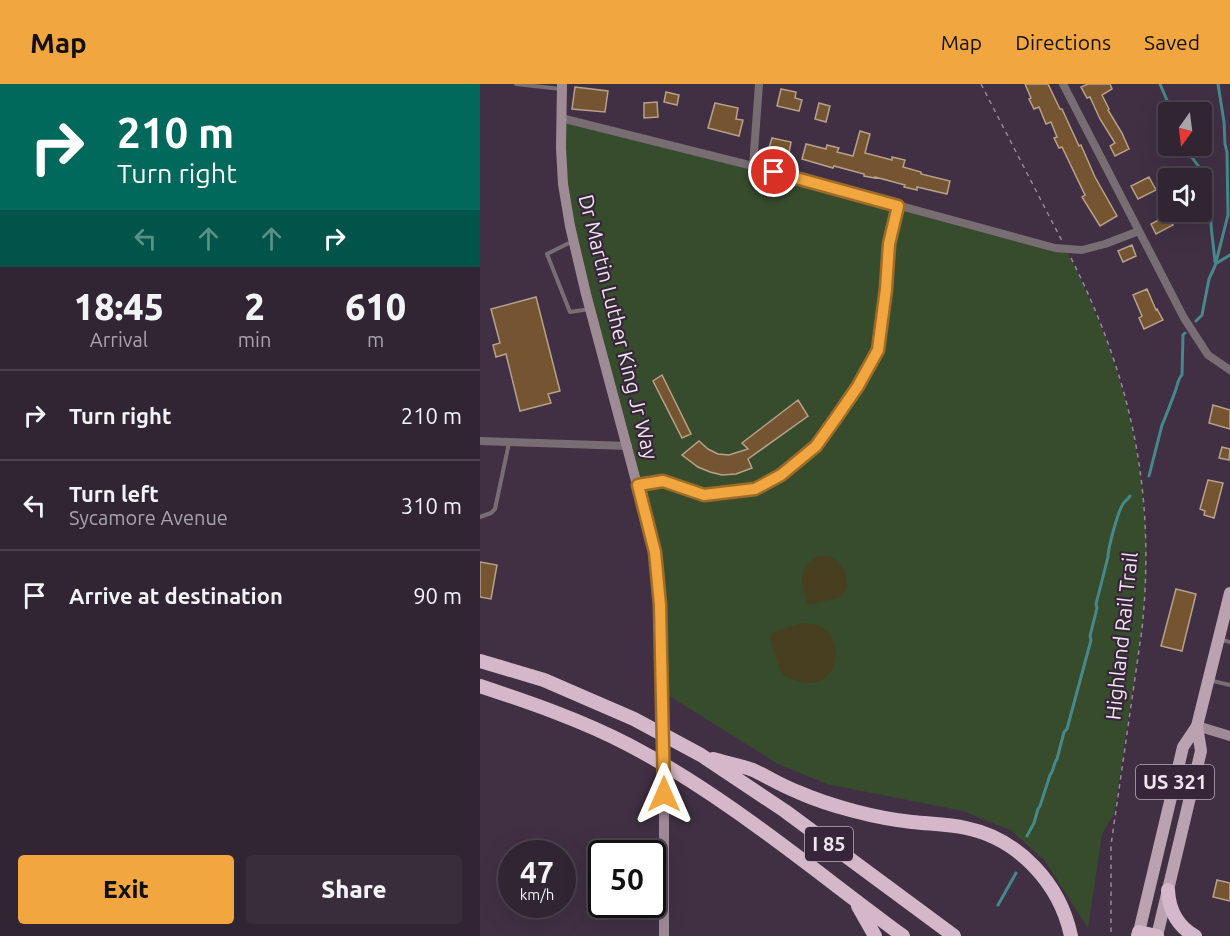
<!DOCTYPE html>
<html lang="en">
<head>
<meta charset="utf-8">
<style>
	:root { --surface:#312433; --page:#392c3b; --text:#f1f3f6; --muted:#a8a4ac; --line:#4c414e; --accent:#f1a63f }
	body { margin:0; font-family:Ubuntu,sans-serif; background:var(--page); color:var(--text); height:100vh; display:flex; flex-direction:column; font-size:22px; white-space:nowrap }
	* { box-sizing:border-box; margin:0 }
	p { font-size:20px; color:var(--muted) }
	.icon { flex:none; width:33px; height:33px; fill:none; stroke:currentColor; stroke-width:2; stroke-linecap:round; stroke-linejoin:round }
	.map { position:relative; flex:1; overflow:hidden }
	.sheet { display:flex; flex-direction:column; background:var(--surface); width:480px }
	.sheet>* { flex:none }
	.banner { background:#00695c; color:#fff; overflow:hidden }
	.needle { width:39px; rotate:194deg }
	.tools { position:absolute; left:678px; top:18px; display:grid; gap:12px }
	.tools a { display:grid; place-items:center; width:54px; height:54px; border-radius:6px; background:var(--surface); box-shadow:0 6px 24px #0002,0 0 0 2px var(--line); font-size:30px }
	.speed { position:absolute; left:18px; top:756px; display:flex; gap:12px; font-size:30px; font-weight:700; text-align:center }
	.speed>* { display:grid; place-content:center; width:78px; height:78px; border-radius:50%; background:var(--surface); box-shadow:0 6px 24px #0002,0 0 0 2px var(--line); line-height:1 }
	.speed small { font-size:15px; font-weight:400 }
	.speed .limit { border:3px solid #111; border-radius:9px; background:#fff; color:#111 }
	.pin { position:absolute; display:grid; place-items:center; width:51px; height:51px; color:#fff; margin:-26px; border:3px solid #fff; border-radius:50%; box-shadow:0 2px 6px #0007 }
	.me { position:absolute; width:66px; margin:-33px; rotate:0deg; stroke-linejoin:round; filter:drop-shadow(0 0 4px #0008) }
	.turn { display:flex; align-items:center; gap:21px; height:126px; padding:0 18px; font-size:27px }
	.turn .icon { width:78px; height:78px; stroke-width:2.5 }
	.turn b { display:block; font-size:42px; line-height:51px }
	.lanes { display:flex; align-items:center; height:57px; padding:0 18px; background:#0003; justify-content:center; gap:30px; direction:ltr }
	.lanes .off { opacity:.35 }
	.eta { display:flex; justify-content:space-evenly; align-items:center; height:102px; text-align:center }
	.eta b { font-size:36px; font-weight:800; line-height:42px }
	.button { display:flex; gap:12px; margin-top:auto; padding:12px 18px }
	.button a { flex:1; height:69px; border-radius:6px; background:var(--accent); color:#111; font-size:24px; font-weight:800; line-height:69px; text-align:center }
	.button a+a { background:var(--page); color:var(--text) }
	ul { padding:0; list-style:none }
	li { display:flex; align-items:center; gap:18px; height:90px; padding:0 18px; border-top:2px solid var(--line) }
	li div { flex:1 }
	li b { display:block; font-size:22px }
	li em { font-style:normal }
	header { display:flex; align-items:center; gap:36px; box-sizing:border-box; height:84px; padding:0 30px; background:var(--accent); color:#111 }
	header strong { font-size:28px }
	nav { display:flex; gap:33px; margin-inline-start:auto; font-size:21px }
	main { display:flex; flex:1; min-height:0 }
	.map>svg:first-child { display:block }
	.green { fill:#374c2d }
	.sand { fill:#473f1f }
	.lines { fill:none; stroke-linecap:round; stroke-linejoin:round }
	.stream { stroke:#47888a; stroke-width:3 }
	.building { fill:#755531; stroke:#b6a18a; stroke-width:1.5 }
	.path { stroke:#978999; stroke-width:1.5; stroke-dasharray:4.5 4.5; stroke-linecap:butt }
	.lane { stroke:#796d74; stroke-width:4 }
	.street { stroke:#796d74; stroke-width:8 }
	.secondary { stroke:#9e8b96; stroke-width:10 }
	.primary { stroke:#baa2b0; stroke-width:12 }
	.highway { stroke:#d4b7c8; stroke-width:14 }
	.secondary-bridge { stroke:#9e8b96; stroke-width:10 }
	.route-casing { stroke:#9d6c29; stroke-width:15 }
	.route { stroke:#f1a63f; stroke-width:10 }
	.labels { text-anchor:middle; stroke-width:4.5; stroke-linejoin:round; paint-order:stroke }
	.shield { fill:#372639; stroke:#b8abb9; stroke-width:1.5 }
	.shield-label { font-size:20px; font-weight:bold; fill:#efe4f0 }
	.street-label { font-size:21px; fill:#efe4f0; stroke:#372639 }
</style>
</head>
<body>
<header>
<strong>Map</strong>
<nav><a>Map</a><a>Directions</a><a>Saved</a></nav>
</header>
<main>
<section class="sheet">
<div class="banner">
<div class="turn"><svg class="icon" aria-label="right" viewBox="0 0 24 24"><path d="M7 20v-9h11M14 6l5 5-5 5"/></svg><div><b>210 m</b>Turn right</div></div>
<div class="lanes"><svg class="icon off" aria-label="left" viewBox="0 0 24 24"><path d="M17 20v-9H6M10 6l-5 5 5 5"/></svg><svg class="icon off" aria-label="ahead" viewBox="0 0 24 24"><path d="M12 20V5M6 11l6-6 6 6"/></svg><svg class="icon off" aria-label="ahead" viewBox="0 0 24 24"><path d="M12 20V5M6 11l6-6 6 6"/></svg><svg class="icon" aria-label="right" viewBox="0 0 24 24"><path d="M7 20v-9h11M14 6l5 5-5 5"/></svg></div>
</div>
<div class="eta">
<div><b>18:45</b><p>Arrival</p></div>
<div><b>2</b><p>min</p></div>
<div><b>610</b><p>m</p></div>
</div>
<ul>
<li><svg class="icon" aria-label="right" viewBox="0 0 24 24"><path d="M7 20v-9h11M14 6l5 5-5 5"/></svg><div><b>Turn right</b></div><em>210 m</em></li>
<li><svg class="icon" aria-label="left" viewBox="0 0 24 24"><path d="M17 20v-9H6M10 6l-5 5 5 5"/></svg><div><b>Turn left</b><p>Sycamore Avenue</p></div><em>310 m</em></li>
<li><svg class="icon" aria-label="arrive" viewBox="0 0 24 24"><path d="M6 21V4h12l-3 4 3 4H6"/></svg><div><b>Arrive at destination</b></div><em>90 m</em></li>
</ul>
<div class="button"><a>Exit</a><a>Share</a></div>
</section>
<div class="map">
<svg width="750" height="852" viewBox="0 0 750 852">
	<rect width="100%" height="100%" fill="#413044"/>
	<path class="green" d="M81,34l505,131c43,86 71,167 78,263 2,18 3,36 2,55 -1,42 -7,84 -14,126 -6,40 -12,81 -18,121l-12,20 -14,94 -43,-67 -33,-30 -49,-20 -136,-27 -49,-20 -115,-72 -8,-140 -85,-326z"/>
	<path class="sand" d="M338,472c5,0 10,0 15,2 13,8 19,28 8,39l-32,8 -2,-2c-5,-21 -12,-34 11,-47z
		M323,539c51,0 38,74 -6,58 -4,-2 -9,-3 -13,-6 -6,-6 -11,-26 -14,-35l3,-8z"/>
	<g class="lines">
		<path class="stream" d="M680,0l12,28
			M704,62c7,12 18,22 24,36 5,13 2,28 3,42 1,13 3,26 4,38
			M737,179l13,-8
			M716,237l6,-6 7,-36 6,-13 13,-51 -1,-63 -2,-8 -1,-22 -6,-38
			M669,392l13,-51c5,-11 10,-25 14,-36 2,-6 2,-10 6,-14l1,-40 2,-2
			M547,752l7,-13 4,-14 2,-3 10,-31c4,-4 3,-11 7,-16l7,-27 3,-3 24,-89 -1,-4 7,-28 -1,-4 12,-47c0,-9 10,-46 15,-53 1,-2 6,-6 7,-8
			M518,821l18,-32"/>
	</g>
	<path class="building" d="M545,0h23l12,25h2l17,37 2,-1 14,32 22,39 -17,10 -18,-29 3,-2 -23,-48 -3,1 -5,-10 3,-1 -6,-15 -5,2 -7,-17 -5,2 -5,-10 2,-1z
		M608,0h22l2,5 -10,6 7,14 -1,1 14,23 7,16 -14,7 -5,-10 5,-3 -15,-24 -10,-22 -3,1 -6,-11z
		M95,3l33,4 -3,21 -33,-3z
		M301,5l15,3 -1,6 7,2 -3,11 -22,-5z
		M186,8l13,3 -2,10 -13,-3z
		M177,18l1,15 -14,1v-15z
		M235,19l23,5 -2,11 7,1 -4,16 -31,-8z
		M339,19l11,3 -4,16 -11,-3z
		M380,47l10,3 -5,19 27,7v-3l13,3 -2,7 18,5v2l29,7 -3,13 -30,-7v3l-13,-3 1,-2 -30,-8v1l-11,-2v-2l-30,-8 -1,2 -31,-9 4,-15 20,5 1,-4 12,3 -2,4 16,4z
		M292,54l19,4 -2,11 -20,-5z
		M669,93l7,13 -18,9 -7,-13z
		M688,131l5,10 -17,9 -5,-10z
		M652,161l4,11 -13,6 -5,-11z
		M667,205l9,21 1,-1 6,11 -19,9 -5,-11 3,-2 -9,-21z
		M56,213l24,94 -12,3 3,9 -31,8 -14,-57 -10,3 -3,-12 7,-2 -9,-34z
		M182,291l29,59 -9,4 -29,-57z
		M318,316l10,16 -60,43 4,9 -16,6 -14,1 -12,-3 -12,-5 -16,-12 17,-14 9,8 10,5 11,1 19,-6 -6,-6z
		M733,321l17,5v19l-21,-6z
		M742,363l8,2 -1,11 -10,-2z
		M728,396l15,3 -9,35 -10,-3 1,-4 -5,-2z
		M0,478l17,3 -6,34 -11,-2z
		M696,505l20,5 -14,57 -21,-5z
		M737,796l13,3v18l-17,-4z"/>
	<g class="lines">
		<path class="path" d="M501,0l81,157
			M591,174c61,121 85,236 71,371l-31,216v91"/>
		<path class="lane" d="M36,0l45,5
			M93,157l-26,13 23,58 20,-3
			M159,401l24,-4 41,14 51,-6 26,-14 35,-29 20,-28 22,-32 19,-36 10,-77 2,-29 9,-38
			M0,433l11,-4 4,-4 14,-66
			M739,555l11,3
			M729,596l21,5"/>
		<path class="street" d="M583,0l121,234 24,37 22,15
			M81,34l192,48 302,82 27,2 23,-6 34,-13
			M273,82l6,-82
			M0,357l148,5"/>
		<path class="secondary" d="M82,0l-1,64 2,36 7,42 16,68 69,258 6,53 2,87
			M717,642l33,10
			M184,730v122"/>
		<path class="primary" d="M659,848l44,-185 14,-21 33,-133
			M677,852l44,-185 -4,-25"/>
		<path class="highway" d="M0,577l64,19 90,39 67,36 84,56 169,125
			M0,602c51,17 101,34 149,59 99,52 184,125 274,191
			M233,675c13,4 27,6 40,11 15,7 29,16 45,22 18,8 37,14 56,19 19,5 39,9 58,11 18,2 36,2 54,6 53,11 94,56 105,108
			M688,806c1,20 9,36 27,46
			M378,822l17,30
			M658,852l1,-4 18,4"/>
		<path class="secondary-bridge" d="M183,608l1,122"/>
	</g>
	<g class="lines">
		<defs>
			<path id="route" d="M184,710l-4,-189 -5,-53 -17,-67 25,-4 41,14 51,-6 26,-14 35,-29 20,-28 22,-32 20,-36 8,-61 3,-45 9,-38 -124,-34"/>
		</defs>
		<use href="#route" class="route-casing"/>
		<use href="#route" class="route"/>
	</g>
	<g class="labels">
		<g class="shield">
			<rect x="656" y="681" width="78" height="34" rx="4.5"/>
			<rect x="325" y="743" width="48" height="34" rx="4.5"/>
		</g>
		<g class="shield-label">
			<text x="695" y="705">US 321</text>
			<text x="349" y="767">I 85</text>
		</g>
		<g class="street-label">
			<text transform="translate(138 243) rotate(76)" y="7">Dr Martin Luther King Jr Way</text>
			<text transform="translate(642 552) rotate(-84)" y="7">Highland Rail Trail</text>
		</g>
	</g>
</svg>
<div class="tools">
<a><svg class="needle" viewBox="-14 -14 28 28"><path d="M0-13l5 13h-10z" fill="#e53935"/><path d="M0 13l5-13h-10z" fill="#a8a4ac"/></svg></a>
<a><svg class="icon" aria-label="sound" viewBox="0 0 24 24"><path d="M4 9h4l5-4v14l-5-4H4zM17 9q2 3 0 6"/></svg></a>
</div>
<div class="speed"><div>47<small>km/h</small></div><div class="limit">50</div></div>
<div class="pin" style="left:294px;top:88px;background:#d93025"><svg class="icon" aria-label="arrive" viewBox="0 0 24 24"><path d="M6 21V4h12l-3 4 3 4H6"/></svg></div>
<svg class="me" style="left:184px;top:710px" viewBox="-20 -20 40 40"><path d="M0-17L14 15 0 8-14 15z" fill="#f1a63f" stroke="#fff" stroke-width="4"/></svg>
</div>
</main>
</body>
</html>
